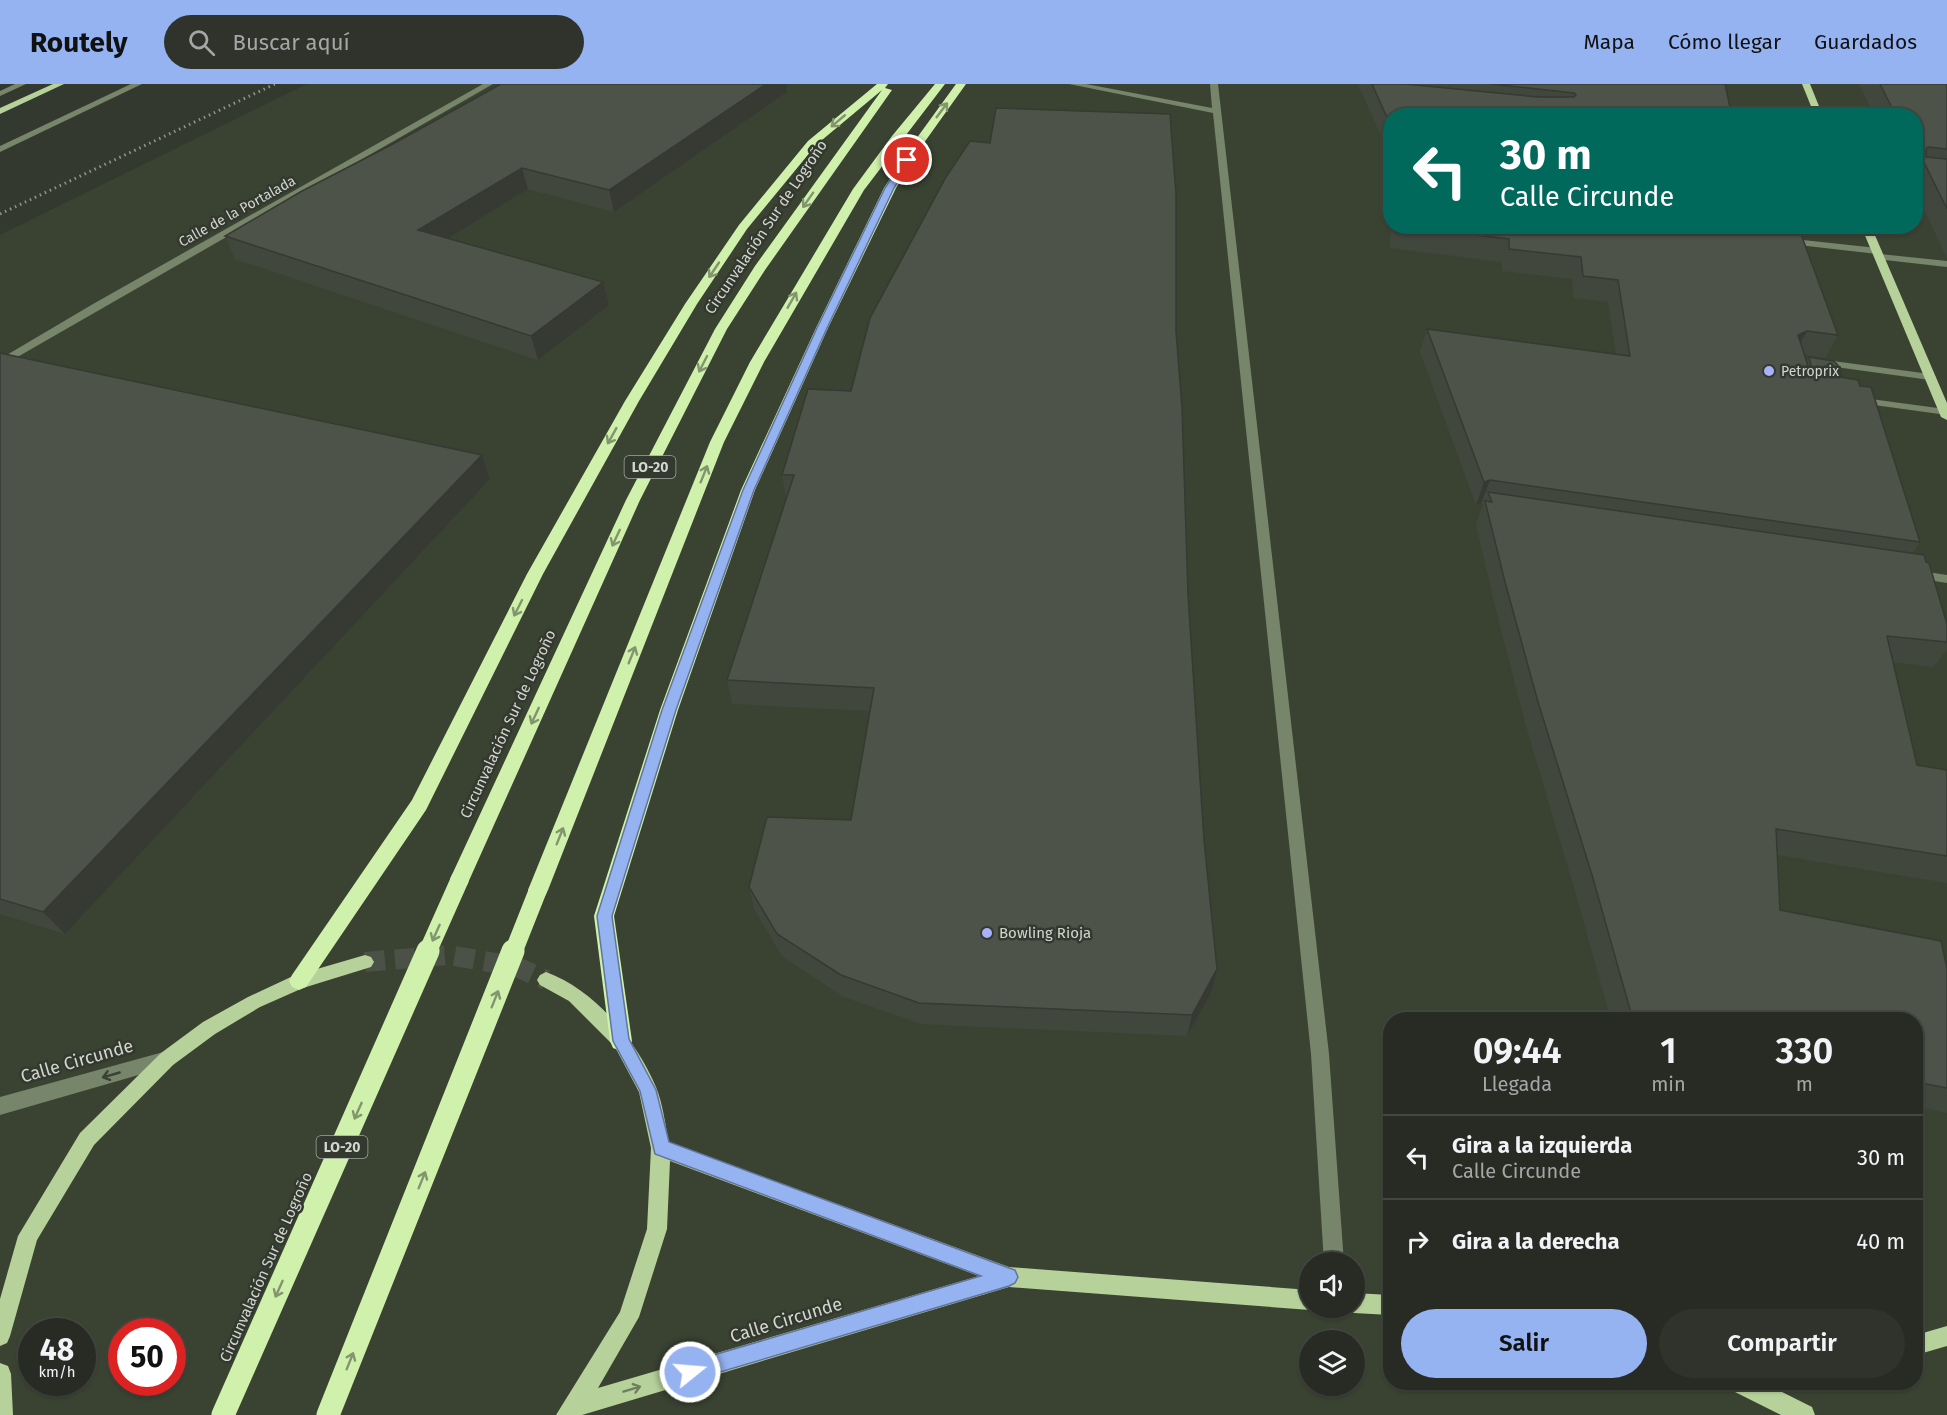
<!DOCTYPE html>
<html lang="es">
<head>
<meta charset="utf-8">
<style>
	:root { --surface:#272b23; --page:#2f332b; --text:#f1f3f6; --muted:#a4a7a6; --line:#434741; --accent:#95b2f1 }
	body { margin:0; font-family:"Fira Sans",sans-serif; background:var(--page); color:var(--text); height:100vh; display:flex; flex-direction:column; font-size:22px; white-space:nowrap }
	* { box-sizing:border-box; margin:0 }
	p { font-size:20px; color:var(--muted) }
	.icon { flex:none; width:33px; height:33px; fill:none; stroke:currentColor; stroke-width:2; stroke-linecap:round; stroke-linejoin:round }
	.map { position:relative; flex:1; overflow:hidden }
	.drawer { position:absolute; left:1383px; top:928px; width:540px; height:378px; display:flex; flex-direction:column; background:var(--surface); border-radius:24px; box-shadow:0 2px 4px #0004,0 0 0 2px var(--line) }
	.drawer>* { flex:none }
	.guide { position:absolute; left:1383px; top:24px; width:540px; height:126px; border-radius:24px; box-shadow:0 2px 4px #0004,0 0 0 2px var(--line); background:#00695c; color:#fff; overflow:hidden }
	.buttons { position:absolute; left:1299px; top:1168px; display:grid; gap:12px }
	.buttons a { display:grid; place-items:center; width:66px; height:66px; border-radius:50%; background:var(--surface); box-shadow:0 2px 4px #0004,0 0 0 2px var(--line); font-size:30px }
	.speed { position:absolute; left:18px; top:1234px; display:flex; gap:12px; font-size:30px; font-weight:700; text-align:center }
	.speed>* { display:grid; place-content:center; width:78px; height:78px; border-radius:50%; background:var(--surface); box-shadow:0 2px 4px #0004,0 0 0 2px var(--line); line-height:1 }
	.speed small { font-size:15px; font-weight:400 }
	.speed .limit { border:9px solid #d22; background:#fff; color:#111 }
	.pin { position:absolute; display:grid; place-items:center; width:51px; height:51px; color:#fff; margin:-26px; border:3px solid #fff; border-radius:50%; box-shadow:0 2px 6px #0007 }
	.me { position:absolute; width:66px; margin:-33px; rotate:73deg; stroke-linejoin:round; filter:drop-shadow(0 0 4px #0008) }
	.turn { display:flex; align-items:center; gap:21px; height:126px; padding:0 18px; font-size:27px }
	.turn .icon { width:78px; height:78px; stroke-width:2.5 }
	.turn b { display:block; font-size:42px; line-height:51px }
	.eta { display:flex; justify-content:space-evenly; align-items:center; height:102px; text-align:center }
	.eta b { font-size:36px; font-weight:600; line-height:42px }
	.cta { display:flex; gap:12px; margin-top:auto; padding:12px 18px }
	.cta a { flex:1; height:69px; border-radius:36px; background:var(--accent); color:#111; font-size:24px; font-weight:600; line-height:69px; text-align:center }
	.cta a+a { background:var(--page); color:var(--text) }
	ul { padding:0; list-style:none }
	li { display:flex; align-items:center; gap:18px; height:84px; padding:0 18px; border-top:2px solid var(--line) }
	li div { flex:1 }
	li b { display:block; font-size:22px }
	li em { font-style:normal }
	header { display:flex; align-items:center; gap:36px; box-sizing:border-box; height:84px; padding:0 30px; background:var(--accent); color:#111 }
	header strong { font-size:28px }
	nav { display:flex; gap:33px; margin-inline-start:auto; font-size:21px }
	.search { width:420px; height:54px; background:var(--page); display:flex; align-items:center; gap:15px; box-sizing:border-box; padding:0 21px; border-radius:33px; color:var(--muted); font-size:22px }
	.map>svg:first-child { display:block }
	.built { fill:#3a4332; fill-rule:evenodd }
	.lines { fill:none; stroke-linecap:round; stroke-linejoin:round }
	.major-tunnel { stroke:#4c5147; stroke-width:20; stroke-dasharray:20 10; stroke-linecap:butt }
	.minor { fill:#77856a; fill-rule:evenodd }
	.major { fill:#b6d29a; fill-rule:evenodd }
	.highway { fill:#cff1ac; fill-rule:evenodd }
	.rail { stroke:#90958d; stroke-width:3; stroke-dasharray:1.5 4; stroke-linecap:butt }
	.highway-bridge-far1 { stroke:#cff1ac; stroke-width:18 }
	.highway-bridge { stroke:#cff1ac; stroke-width:23 }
	.wall { fill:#42473e }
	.shaded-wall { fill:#363a32 }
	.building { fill:#4d5348; stroke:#363a32; stroke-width:1.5 }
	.oneway { stroke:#82956e }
	.oneway2 { stroke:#3b4135 }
	.oneway3 { stroke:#6e7e5f }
	.route { fill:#95b2f1; stroke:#61749d; stroke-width:1.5 }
	.poi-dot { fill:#a9b0fc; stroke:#34392f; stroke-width:2 }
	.labels { text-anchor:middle; stroke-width:5; stroke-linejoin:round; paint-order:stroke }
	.far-street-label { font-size:14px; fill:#d2d6cf; stroke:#34392f }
	.far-poi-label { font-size:14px; fill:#d2d6cf; stroke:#34392f; text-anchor:start }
	.shield { fill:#34392f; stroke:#a3a79f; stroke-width:1.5 }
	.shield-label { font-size:14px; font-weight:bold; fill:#d2d6cf }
	.street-label { font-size:15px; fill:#d2d6cf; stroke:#34392f }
	.poi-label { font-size:15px; fill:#d2d6cf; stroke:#34392f; text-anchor:start }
	.near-street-label { font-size:18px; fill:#d2d6cf; stroke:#34392f }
</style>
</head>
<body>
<header>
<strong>Routely</strong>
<div class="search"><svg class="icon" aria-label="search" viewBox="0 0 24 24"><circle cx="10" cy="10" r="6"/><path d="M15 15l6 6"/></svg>Buscar aquí</div>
<nav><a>Mapa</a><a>Cómo llegar</a><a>Guardados</a></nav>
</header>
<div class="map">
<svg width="1947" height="1331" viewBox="0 0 1947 1331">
	<rect width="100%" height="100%" fill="#34392f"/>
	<path class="built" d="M307,0h1640v1331h-1947v-1180zM1390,32h526v110h-526zM1390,936h526v363h-526zM1310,1179h44v45h-44zM32,1248h50v51h-50zM122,1248h50v51h-50zM1310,1257h44v45h-44z"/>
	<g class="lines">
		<path class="major-tunnel" d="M365,878l84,-7 68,12 29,13"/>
		<path class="minor" d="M15,0h11l-26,12v-5z
			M131,0h11l-142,68v-6z
			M483,0h10l-493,283v-8l93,-55z
			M1069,0h17l126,24 -2,-24h8l111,970 15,209h-20l-13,-209 -98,-941z
			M1784,154l93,10 5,3 -5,3 -96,-11v-4z
			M1880,170l67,7v6l-71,-8 -1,-2z
			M1818,275l112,15 6,3 -6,3 -116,-16 -2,-2z
			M1856,313l89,12 2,6 -95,-13 -2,-2z
			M1914,486l33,5v8l-38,-6 -2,-3z
			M167,967l6,2 3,6 -3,6 -173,50v-18z"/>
		<path class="major" d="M53,0h11l-64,30v-6z
			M1802,0h8l13,32h-8z
			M1861,142h10l76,177v17l-6,-3z
			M365,871l6,2 3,5 -3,5 -68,21 -43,19 -45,27 -42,31 -79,80 -57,95 -27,96 -3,7 -7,3v-47l18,-63 62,-103 81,-80 42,-31 45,-25 45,-21z
			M546,888c49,18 90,68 110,115 7,17 9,37 13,55l340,125 301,23v18h6l-6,2 -301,-23 -427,128h-26l64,-103 27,-83 4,-81 -12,-56 -24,-45 -46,-46 -29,-16 -3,-5 3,-5zM670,1077l309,115 -381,112 41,-71 28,-88z
			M1354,1209l36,2v20l-36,-2 -7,-3 -1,-2h8z
			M1947,1242v20l-31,9v-20z
			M0,1279l8,3 3,8 2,41h-13z
			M1730,1299h34l48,24 3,8h-34l-48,-24z"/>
		<path class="highway" d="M877,0h11l-3,4 7,2 -127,180 -38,59 -87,171 -173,385 -7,2 -7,-2 -3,-6 176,-379 89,-171 40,-63 127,-176 -66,55 -69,84 -50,75 -58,97 -96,173 -117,236 -120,177 -7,3 -7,-3 -3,-6 3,-6 120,-175 115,-226 98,-173 60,-97 54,-79 69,-84z
			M935,0h10l-81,106 -100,172 -40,80 -176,448 -3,6 -7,2 -7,-2 -3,-6 182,-448 40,-80 103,-173 39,-53z
			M956,0h10l-45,63 -25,41 -68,140 -73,162 -77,220 -64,206 18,125 -3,7 -8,3 -8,-3 -3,-7 -16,-125 66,-206 81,-220 75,-162 68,-140 27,-42z"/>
		<path class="rail" d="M0,130l275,-130"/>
		<path class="highway-bridge-far1" d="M427,869l33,-74
			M513,869l25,-63"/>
		<path class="highway-bridge" d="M223,1331l205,-464
			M328,1331l185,-464"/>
	</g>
	<path class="wall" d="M1358,0h47l3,1v-1h317l-335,32v62l-6,-1 2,-30z
		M1859,0h88v174l-31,-66v-76h-41z
		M787,8l-173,120 -86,-23 -80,49 161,67 -71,55 -303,-101 -10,-23z
		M1391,142h407l40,109 -13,23 -20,-3 2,6 2,-4 33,20 78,165 -8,12 35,70v26l-14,17 -40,-5 24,103 30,5v113l-169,-28 2,55 167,58v145l-31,-7v-86h-305l-34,-122 -51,-172 -31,-120 -19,-81 7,-21 -7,1 -56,-153 7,-23 189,25 -8,-52 -34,-4 -2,-19 -70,-8v-9l-112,-14z
		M1176,247l12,263 16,246 13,129 -5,22 -25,45 -266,-12 -77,-27 -62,-41 -28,-47 -5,-22 102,-67 19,-109 -138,-7 -5,-24 59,-181 -4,-24 69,-84z
		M0,269l482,102 8,24 -425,455 -65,-20z"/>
	<path class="shaded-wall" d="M766,0h20l1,8 -173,120 -5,-22z
		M522,84l6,21 -102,63 -8,-22z
		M603,198l6,23 -71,55 -7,-24z
		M1807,247l-13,23 4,-19z
		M482,371l8,24 -425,455 -22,-22z
		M1490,396l-9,24 -5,1 8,-23z
		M1217,885l-5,22 -25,45 5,-21z"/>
	<path class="building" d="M501,0h265l-157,106 -87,-22 -104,62 185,52 -72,54 -306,-100 77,-45 89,-46z
		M1372,0h33l133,13h36l2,-2 -2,-2 -83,-9h234l7,32h-342v8z
		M1880,0h67v65l-19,-2 -2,2v8l21,2v50l-31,-63v-30h-20z
		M996,24l174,6 6,81v136l6,76 6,187 16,246 13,129 -25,46 -273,-12 -78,-28 -64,-41 -28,-47 18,-70 84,3 23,-132 -147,-8 67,-205h-12l26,-86 43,2 19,-73 76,-141 24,-36 20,2z
		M1398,142h400l40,109 -31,-4 -9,4 12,37 48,8 2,6 11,1 49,155 -430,-62 -6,2 -57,-153 203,27 -12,-76 -35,-4 -2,-19 -72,-8v-10z
		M0,269l482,102 -439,457 -43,-13z
		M1809,273l24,4 4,3 5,13 -29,-4z
		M1488,408l436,63 2,7 3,1 18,61v18l-60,-6 30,129 30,5v86l-171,-27 4,81 161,31 6,27v120l-31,-6v-62h-283l-41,-145 -54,-173 -33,-120 -20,-81 7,1z"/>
	<defs><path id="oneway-shaft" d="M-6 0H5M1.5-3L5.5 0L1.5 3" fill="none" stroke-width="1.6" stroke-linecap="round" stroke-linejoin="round" transform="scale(1.5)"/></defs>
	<g class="oneway">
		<use href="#oneway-shaft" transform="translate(942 26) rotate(-53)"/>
		<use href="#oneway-shaft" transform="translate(838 37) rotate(140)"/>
		<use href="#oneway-shaft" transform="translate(808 116) rotate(125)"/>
		<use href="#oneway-shaft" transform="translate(714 186) rotate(124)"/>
		<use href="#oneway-shaft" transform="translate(792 216) rotate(-60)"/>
		<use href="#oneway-shaft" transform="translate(703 280) rotate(117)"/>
		<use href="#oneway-shaft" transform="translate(612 352) rotate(119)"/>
		<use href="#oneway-shaft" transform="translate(704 390) rotate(-68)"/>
		<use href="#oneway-shaft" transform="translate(616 454) rotate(115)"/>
		<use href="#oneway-shaft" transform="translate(518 524) rotate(117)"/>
		<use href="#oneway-shaft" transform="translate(632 571) rotate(-68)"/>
		<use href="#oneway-shaft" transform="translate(535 632) rotate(115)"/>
		<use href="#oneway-shaft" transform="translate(560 752) rotate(-68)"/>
		<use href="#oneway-shaft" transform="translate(436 849) rotate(114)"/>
		<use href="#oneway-shaft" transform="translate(495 915) rotate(-68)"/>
		<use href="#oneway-shaft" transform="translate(358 1027) rotate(114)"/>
		<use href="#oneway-shaft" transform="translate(422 1096) rotate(-68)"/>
		<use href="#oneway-shaft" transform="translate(279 1205) rotate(114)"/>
		<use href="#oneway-shaft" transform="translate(350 1277) rotate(-68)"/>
	</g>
	<use class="oneway2" href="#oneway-shaft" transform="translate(111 991) rotate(164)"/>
	<use class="oneway3" href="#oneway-shaft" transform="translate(632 1305) rotate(-17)"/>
	<path class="route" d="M904,74l7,2 -17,28 -67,140 -73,162 -78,220 -64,206 17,123 27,51 13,52 340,126 6,2 3,7 -3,6 -6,3 -319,95 -7,-2 -3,-7 3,-7 7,-3 291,-86 -326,-122 -15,-63 -27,-50 -16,-125 65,-206 81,-220 74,-162 68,-140z"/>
	<g class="poi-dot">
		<circle cx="1769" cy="287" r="6"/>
		<circle cx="987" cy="849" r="6"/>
	</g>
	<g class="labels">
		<g class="far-street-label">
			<text transform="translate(237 127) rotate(-29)" y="5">Calle de la Portalada</text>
		</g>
		<g class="far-poi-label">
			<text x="1781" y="292">Petroprix</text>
		</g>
		<g class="shield">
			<rect x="624.5" y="372" width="51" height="22" rx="4.5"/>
			<rect x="316.5" y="1052" width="51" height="22" rx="4.5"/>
		</g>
		<g class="shield-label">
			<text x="650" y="388">LO-20</text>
			<text x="342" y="1068">LO-20</text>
		</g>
		<g class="street-label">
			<text transform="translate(766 143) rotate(-56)" y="5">Circunvalación Sur de Logroño</text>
			<text transform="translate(508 640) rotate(-65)" y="5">Circunvalación Sur de Logroño</text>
			<text transform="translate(266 1183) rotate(-66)" y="5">Circunvalación Sur de Logroño</text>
		</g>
		<g class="poi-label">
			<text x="999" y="854">Bowling Rioja</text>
		</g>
		<g class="near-street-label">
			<text transform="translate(77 977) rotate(-16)" y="6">Calle Circunde</text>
			<text transform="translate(786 1236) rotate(-17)" y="6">Calle Circunde</text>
		</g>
	</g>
</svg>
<div class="buttons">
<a><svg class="icon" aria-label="sound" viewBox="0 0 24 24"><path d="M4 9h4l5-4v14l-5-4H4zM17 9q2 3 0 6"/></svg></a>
<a><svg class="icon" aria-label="layers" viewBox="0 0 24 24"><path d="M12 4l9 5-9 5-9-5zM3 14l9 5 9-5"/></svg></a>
</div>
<div class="speed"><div>48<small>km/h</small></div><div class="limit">50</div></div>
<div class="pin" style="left:907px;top:76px;background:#d93025"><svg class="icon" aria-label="arrive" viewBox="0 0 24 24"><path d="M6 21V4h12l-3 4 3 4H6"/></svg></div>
<svg class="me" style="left:690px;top:1288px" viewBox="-20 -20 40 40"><circle r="17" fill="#95b2f1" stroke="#fff" stroke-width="3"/><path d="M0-11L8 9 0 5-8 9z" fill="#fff"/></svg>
<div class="guide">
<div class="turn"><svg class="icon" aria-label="left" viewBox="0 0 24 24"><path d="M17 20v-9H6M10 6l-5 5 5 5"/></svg><div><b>30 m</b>Calle Circunde</div></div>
</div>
<section class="drawer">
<div class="eta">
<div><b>09:44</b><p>Llegada</p></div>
<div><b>1</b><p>min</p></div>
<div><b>330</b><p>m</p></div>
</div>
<ul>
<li><svg class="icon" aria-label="left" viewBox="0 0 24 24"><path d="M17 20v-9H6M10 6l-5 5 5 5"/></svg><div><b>Gira a la izquierda</b><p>Calle Circunde</p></div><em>30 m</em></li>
<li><svg class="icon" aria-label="right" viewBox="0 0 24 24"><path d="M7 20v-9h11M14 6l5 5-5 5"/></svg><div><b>Gira a la derecha</b></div><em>40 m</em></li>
</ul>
<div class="cta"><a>Salir</a><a>Compartir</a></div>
</section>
</div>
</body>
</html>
